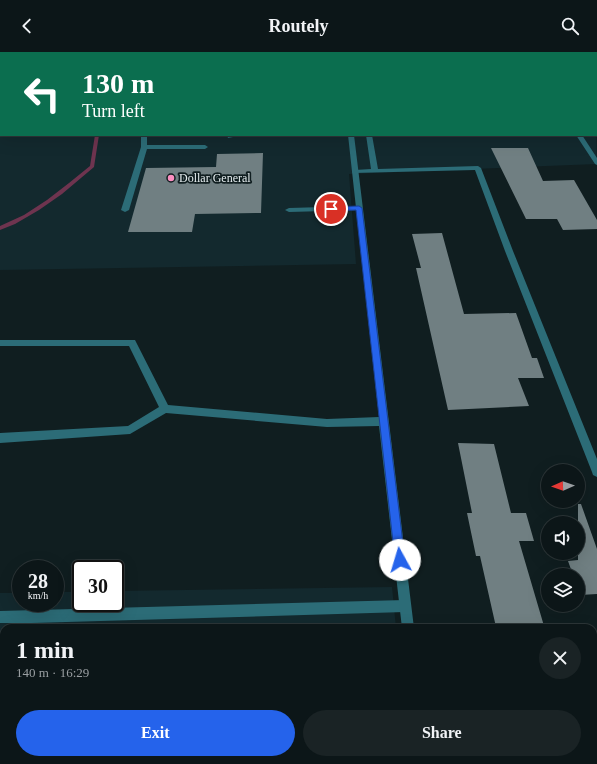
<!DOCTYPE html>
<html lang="en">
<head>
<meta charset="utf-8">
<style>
	:root { --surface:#0c1618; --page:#1a2325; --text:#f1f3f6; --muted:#9a9fa2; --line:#2c3537; --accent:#2563eb }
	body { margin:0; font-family:Georgia,serif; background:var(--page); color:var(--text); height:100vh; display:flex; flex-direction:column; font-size:15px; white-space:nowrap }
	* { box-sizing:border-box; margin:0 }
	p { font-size:13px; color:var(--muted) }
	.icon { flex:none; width:22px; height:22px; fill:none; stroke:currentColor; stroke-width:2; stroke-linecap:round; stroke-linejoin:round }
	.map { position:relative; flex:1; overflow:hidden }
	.drawer { position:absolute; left:0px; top:572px; width:597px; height:140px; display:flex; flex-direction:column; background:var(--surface); border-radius:12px 12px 0 0; box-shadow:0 4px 16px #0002,0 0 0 1px var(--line) }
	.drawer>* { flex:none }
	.banner { position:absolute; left:0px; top:0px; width:597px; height:84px; box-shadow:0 4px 16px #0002,0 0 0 1px var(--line); background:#0b6e4f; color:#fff; overflow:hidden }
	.needle { width:26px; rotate:268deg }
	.buttons { position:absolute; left:541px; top:412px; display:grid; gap:8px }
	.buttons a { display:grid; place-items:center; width:44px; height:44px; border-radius:50%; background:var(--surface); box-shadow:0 4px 16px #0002,0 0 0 1px var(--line); font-size:20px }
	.speed { position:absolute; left:12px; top:508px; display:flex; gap:8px; font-size:20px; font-weight:700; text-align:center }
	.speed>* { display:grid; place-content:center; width:52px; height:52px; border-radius:50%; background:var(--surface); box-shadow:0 4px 16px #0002,0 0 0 1px var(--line); line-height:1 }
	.speed small { font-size:10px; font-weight:400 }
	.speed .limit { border:2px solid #111; border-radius:6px; background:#fff; color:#111 }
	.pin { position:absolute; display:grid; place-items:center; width:34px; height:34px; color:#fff; margin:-17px; border:2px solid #fff; border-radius:50%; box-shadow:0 1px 4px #0007 }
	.me { position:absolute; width:44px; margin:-22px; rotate:354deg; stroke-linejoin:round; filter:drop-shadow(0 0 3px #0008) }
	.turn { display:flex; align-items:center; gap:14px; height:84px; padding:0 16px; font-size:18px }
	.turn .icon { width:52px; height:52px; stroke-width:2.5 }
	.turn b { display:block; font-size:28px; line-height:34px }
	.round { display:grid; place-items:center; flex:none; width:42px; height:42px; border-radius:21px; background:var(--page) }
	.overview { display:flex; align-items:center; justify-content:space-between; height:68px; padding:0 16px }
	h1 { font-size:24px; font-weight:800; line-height:30px }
	.cta { display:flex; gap:8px; margin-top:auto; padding:8px 16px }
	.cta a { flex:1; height:46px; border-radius:24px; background:var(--accent); color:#fff; font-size:16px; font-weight:800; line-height:46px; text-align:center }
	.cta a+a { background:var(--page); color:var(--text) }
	header { display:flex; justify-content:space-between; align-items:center; height:52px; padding:0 16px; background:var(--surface); font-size:18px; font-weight:800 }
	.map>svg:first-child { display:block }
	.built { fill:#13292e }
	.green { fill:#431b2e }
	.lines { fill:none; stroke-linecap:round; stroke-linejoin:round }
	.stream { fill:#6e344f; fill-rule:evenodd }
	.building { fill:#707f82 }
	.lane { fill:#2c6c77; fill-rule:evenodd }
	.street { fill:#2c6c77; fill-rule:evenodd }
	.secondary { fill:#259aac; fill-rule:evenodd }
	.route { fill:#2563eb; stroke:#184099 }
	.poi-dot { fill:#fc8fc1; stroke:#101e20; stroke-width:1.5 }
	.labels { text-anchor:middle; stroke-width:3.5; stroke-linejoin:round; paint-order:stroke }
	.far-poi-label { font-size:12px; fill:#e6eef0; stroke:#101e20; text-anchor:start }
</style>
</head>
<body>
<header><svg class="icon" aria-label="back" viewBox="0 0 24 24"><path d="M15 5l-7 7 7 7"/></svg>Routely<svg class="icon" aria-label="search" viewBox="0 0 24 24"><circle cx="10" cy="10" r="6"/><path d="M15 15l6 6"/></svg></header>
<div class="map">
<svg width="597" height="712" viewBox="0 0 597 712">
	<rect width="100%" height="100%" fill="#101e20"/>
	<path class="built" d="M596,55l1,57 -248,10 7,90 -356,6v-146l1,11h595z
		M392,535l4,41h-392v132h406l1,4h-411v-171h21v10h34v-11h26v11h34v-12z"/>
	<path class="green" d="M0,0h597v44l-1,-43h-595l-1,61z"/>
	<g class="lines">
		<path class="stream" d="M153,0h4l-5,1z
			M95,83h4l-5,32 -32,27 -23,16 -24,14 -15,6v-4l24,-11 23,-15 22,-17 21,-17z"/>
	</g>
	<path class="building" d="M491,96h37l15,33 31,-1 23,40v9l-34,1 -6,-11h-31z
		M263,101l-2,60 -66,1 -3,18h-64l18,-64 70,-1 1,-13z
		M442,181l22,81 52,-1 16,45h5l7,20h-26l11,28 -81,4 -32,-142h5l-9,-34z
		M458,391l36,1 17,69h15l8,28h-15l25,85 -48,1 -16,-71h-4l-9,-43h5z
		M578,452h3l16,45v45l-17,1 -2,-6v-14h-5l-5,-14 10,-1z"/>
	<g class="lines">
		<path class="lane" d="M596,25l1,1v4l-1,-1z
			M0,72h1l-1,5z
			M141,83h6v10h58l3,2 -3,2h-58l-18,61 -4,2 -4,-2 20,-63z
			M227,83h6v2l-5,1z
			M366,83h6l6,34 100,-3 3,2 32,83 84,208v18l-4,-2 -1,-3 -87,-221 -30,-81 -122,3 -1,-1 3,-2 16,-1z
			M359,154h3v4l-73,2 -4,-2 4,-2z
			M405,548l4,2 2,4 -2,4 -4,2 -373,11 -2,5h-12l1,-5h-19v-12z
			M4,643v27l-4,2v-27z"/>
		<path class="street" d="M348,83h6l60,493h-12l-23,-202 -52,1 -161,-14 -36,21 -130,9v-10l128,-7 31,-19 -30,-61h-129v-6h135l33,65 159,14 52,-2z
			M576,83h6l15,23v7l-2,-1z
			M593,606h4v14h-4z
			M417,708h14l1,4h-14z"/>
		<path class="secondary" d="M596,50h1v4h-1z
			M0,68h1v4h-1z"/>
	</g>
	<path class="route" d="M359,154l3,2 43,352 -1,4 -4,2 -4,-2 -1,-4 -39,-350 -25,1 -3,-2 3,-2z"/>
	<circle class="poi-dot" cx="171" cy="126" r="4"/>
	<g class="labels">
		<g class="far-poi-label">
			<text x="179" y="130">Dollar General</text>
		</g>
	</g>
</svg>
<div class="buttons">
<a><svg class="needle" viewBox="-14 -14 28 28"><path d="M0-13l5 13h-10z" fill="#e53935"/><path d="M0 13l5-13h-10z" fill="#9a9fa2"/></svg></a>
<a><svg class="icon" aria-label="sound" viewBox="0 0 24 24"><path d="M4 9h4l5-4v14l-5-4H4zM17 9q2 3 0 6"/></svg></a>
<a><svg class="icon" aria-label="layers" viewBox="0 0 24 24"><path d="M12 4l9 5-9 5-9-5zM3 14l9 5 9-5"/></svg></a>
</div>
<div class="speed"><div>28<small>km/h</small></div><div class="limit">30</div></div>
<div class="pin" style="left:331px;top:157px;background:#d93025"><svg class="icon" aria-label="arrive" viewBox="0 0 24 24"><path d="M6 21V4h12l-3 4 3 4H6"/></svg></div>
<svg class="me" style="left:400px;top:508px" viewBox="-20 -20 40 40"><circle r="19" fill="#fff"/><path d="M0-13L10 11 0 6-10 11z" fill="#2563eb"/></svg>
<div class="banner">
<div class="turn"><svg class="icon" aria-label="left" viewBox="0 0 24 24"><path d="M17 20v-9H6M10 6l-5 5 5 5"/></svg><div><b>130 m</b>Turn left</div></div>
</div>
<section class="drawer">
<div class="overview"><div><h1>1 min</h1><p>140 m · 16:29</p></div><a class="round"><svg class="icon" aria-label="close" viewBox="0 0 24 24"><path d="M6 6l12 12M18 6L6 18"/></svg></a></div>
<div class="cta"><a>Exit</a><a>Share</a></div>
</section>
</div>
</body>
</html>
